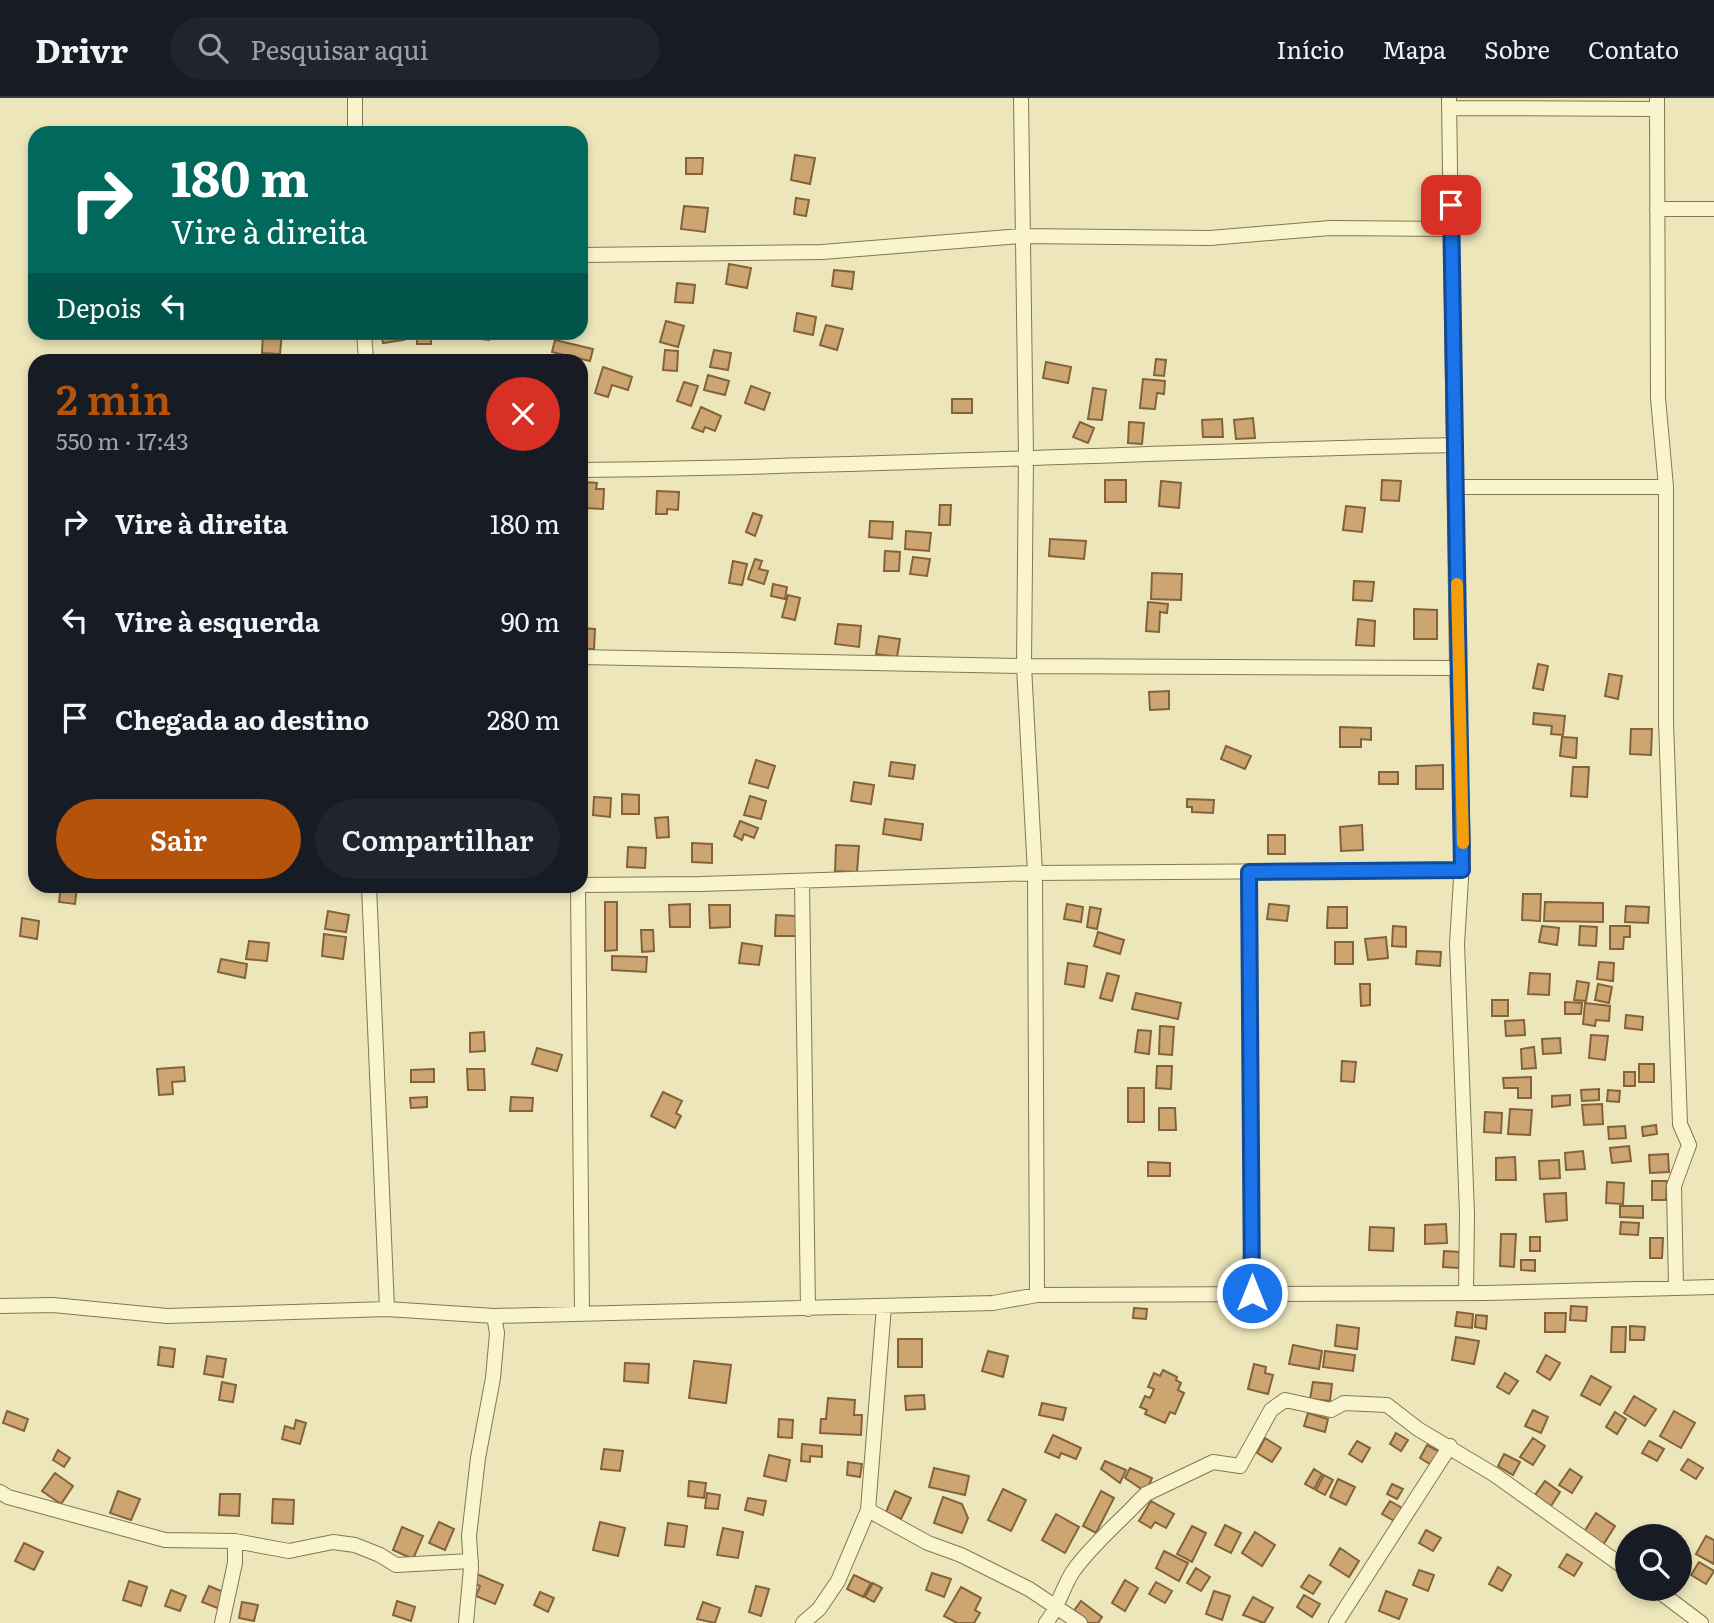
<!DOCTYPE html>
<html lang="pt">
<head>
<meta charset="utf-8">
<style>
	:root { --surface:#171b24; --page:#20242c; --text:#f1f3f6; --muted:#9ea1a6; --line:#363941; --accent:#b45309 }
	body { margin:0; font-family:Literata,serif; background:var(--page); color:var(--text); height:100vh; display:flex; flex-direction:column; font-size:26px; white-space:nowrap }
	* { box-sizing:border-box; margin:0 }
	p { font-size:23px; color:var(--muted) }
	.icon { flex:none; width:38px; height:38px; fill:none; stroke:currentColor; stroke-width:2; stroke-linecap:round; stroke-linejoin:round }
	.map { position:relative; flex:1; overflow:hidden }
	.side { position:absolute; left:28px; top:256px; width:560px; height:539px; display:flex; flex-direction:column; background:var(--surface); border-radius:21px; box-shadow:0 4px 10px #0003 }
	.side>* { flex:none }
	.hud { position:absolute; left:28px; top:28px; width:560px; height:214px; border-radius:21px; box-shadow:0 4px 10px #0003; background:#00695c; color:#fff; overflow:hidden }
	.buttons { position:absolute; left:1615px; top:1426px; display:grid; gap:14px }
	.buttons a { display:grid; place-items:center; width:77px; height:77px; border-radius:50%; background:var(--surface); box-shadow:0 4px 10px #0003; font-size:35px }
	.pin { position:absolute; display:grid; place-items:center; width:60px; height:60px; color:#fff; margin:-30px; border-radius:14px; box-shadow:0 4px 10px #0006 }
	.me { position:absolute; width:77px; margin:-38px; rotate:0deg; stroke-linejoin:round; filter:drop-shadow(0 0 5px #0008) }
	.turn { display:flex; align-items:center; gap:24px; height:147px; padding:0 28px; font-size:32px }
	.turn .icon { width:91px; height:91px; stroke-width:2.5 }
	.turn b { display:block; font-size:49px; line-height:60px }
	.then { display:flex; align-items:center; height:66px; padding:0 28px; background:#0003; gap:14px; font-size:26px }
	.round { display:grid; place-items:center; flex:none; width:74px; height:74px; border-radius:37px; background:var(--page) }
	.overview { display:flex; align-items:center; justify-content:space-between; height:119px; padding:0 28px }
	h1 { font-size:42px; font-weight:600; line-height:52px; color:var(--accent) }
	.primary-button { display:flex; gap:14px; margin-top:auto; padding:14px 28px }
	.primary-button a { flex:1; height:80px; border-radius:42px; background:var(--accent); color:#fff; font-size:28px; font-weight:600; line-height:80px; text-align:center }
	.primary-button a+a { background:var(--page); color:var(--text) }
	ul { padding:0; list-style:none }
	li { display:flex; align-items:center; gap:21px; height:98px; padding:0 28px }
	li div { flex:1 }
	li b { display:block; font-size:26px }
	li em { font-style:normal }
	header { display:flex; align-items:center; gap:42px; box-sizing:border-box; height:98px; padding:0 35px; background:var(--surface); border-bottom:2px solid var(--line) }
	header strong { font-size:33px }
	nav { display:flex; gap:38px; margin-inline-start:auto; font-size:24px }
	.search { width:490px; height:63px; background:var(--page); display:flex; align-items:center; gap:18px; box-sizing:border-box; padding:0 24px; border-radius:38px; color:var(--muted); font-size:26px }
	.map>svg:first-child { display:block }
	.building { fill:#cca571; stroke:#84633b; stroke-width:2 }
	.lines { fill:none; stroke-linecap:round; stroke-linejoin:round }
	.minor-casing { stroke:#857655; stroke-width:16 }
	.minor { stroke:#f9f3ce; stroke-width:14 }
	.route-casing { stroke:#114b97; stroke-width:18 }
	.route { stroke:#1a73e8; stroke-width:12 }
	.slow { stroke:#f59e0b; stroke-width:12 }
</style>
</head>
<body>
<header>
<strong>Drivr</strong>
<div class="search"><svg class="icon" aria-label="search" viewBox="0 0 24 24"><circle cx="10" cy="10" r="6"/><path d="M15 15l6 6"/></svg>Pesquisar aqui</div>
<nav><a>Início</a><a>Mapa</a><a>Sobre</a><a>Contato</a></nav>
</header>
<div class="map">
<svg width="1714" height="1525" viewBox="0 0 1714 1525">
	<rect width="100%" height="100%" fill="#ede6bb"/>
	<path class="building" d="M795,57l20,3 -5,26 -19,-4z
		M686,60h17l-1,16h-16z
		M796,100l13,2 -3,16 -12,-2z
		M684,108l24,2 -3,24 -24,-3z
		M729,166l22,4 -4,20 -21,-4z
		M834,172l20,2 -2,17 -20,-3z
		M677,185l18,2 -2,18 -18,-1z
		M797,215l19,4 -3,18 -19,-4z
		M666,223l18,5 -6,21 -18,-5z
		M826,227l17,4 -6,21 -17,-5z
		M263,234l19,1 -2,21 -18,-1z
		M381,234h22l1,8 -21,3z
		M417,234h14v12h-14z
		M453,234h37l-1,8 -36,-4z
		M555,242l38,9 -3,12 -38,-9z
		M665,252l13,1 -1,20 -14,-1z
		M714,252l17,3 -3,17 -18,-3z
		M1156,261l10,1 -2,16 -10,-1z
		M1046,264l25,5 -3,16 -25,-5z
		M603,269l29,10 -4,13 -16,-5 -4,12 -13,-4z
		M708,277l21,6 -4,14 -21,-5z
		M1143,281l22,2 -1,13 -7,-1 -2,16 -15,-1z
		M684,284l14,4 -7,20 -14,-5z
		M751,288l19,7 -6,17 -19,-7z
		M1093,290l13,2 -4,30 -14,-1z
		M952,301h20v14h-20z
		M701,309l20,9 -6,15 -10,-4 -2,5 -11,-4z
		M1253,320l2,20 -19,1 -2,-19z
		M1222,321l1,18h-20l-1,-17z
		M1080,324l14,6 -6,15 -15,-6z
		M1129,324l15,1 -2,21 -14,-1z
		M1105,382h21v22h-21z
		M1382,382l19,1 -2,20 -18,-1z
		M1161,383l20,2 -2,25 -20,-2z
		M585,384l12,1 -1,6h8l-1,20 -19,-1z
		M657,393l22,1 -1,18 -11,-1v5h-11z
		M940,407h11l-1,20h-11z
		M1346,408l19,2 -3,24 -19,-2z
		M753,415l9,3 -7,20 -9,-4z
		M870,423l23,1 -1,17 -23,-2z
		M906,433l25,2 -2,18 -24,-2z
		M1050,441l36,2 -2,18 -35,-3z
		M885,453l15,1 -1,19h-15z
		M913,459l17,2 -3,17 -17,-2z
		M755,461l7,2 -3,8 9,2 -4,13 -16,-5z
		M733,463l14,3 -5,21 -13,-2z
		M1152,475l30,1 -1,26 -30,-1z
		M1354,483l20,1 -2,19 -19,-1z
		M773,486l14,3 -2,12 -14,-3z
		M788,497l12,3 -5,22 -13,-3z
		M1148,504l20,2 -1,9 -7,-1 -1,20 -13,-1z
		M1414,511l23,1v29h-23z
		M1358,521l17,2 -1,25 -18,-1z
		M838,526l23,2 -2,21 -24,-3z
		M581,530l14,1 -1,20h-13z
		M879,538l21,3 -3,18 -21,-3z
		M1538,566l10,2 -5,24 -10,-2z
		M1609,576l13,2 -4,23 -13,-3z
		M1169,593v18l-19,1 -1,-18z
		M1534,615l31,3 -2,19 -12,-1 1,-8 -19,-2z
		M1340,629l31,1v12l-10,-1v8h-21z
		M1631,631h21l-1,26 -21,-1z
		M1562,639l15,1 -1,20 -16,-2z
		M1226,648l25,10 -6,13 -24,-10z
		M756,662l19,6 -7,22 -19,-5z
		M891,664l24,3 -2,14 -24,-3z
		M1443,667v24h-27v-23z
		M1573,669h16l-2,30 -16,-1z
		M1379,674h19v12h-19z
		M854,684l20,3 -3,19 -20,-3z
		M622,696l17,1v19h-17z
		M750,698l16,5 -5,18 -17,-4z
		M594,699l17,1 -1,19 -17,-2z
		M1187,701l27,1 -1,13 -21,-1v-5h-5z
		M668,719l1,20 -12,1 -2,-20z
		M885,721l38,5 -2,16 -38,-6z
		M740,723l18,7 -4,10 -10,-4 -2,6 -8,-4z
		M1362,727l1,25 -22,1 -1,-24z
		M1268,737h17v19h-17z
		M692,745l20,1v19l-20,-1z
		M836,747l23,1 -2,26 -22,-1z
		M628,749l18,1 -1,20 -18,-1z
		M61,788h16l-2,18 -16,-2z
		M1523,796h18l-1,27 -18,-1z
		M605,804h12v48l-12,1z
		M1545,804l58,1v19l-59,-1z
		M690,806v23h-20l-1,-22z
		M1067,806l16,3 -2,15 -17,-3z
		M1269,806l20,2 -2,15 -20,-2z
		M709,807h21v22l-20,1z
		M1626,808l23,1 -1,16 -23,-1z
		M1090,809l11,2 -4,20 -10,-2z
		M1328,809h19v21h-20z
		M328,813l21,4 -3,17 -21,-3z
		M776,817l20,1v20h-21z
		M22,820l17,3 -2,18 -17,-3z
		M1393,828l13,1v20l-14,-1z
		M1542,828l17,2 -2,17 -18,-3z
		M1580,828l17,1 -1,19 -17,-1z
		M1610,828h20v11h-6l-1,12h-13z
		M641,832h12l1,21 -12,1z
		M1098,834l26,8 -4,14 -26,-8z
		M324,836l22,3 -3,22 -21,-3z
		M1386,839l2,21 -20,2 -3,-21z
		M249,843l20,2 -2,18 -21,-2z
		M1335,844h18v22h-18z
		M742,845l20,3 -3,19 -20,-2z
		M1417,853l24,1 -1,14 -24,-2z
		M612,858l35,1 -1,15 -34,-2z
		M221,861l26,5 -2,14 -27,-6z
		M1599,864l15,1 -1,18 -16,-2z
		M1068,865l19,3 -3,21 -19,-3z
		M1107,875l12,3 -7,25 -12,-3z
		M1530,875l20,1 -1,21 -21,-1z
		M1577,883l12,2 -3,18 -12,-1z
		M1360,886h10v21l-9,1z
		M1598,886l14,3 -3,16 -14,-3z
		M1136,895l45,10 -3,16 -46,-10z
		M1492,902h16v16h-16z
		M1565,904l17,1 -1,11h-16z
		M1585,905l25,3 -1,15 -13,-1 -1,6 -12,-2z
		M1626,917l17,2 -1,13 -17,-2z
		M1524,922l1,15 -19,1 -1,-15z
		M1160,928l14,1 -2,28 -13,-1z
		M1138,932l13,1 -2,23 -14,-2z
		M484,934l1,19 -15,1v-19z
		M1591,937l17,1 -3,24 -16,-2z
		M1560,940l1,15 -18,1 -1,-15z
		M1534,949l2,21 -14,1 -1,-20z
		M537,950l25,7 -5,16 -25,-7z
		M1342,963l14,1 -2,20 -13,-1z
		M1639,966h15v18h-15z
		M1157,968h15l-1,23 -15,-1z
		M184,969l1,14 -13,1 1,12 -14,1 -2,-26z
		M434,971v13h-23v-12z
		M467,971h17l1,21h-17z
		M1624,974h11v14h-11z
		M1531,979v21h-13v-10h-14l-1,-10z
		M1128,990h16v34h-16z
		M1599,991v11l-17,1 -1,-11z
		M1608,992l12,1 -1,11 -12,-1z
		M663,994l19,9 -6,12 5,3 -6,12 -24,-12z
		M1570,997v10l-18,2v-11z
		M427,999v10l-16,1 -1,-10z
		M511,999l22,1 -1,13h-22z
		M1602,1006l1,20 -19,1 -2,-20z
		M1159,1010h16l1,22h-17z
		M1510,1011l22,1 -2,25 -22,-1z
		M1485,1014l17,1 -1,20 -17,-1z
		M1656,1027l1,9 -14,2 -1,-9z
		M1625,1028l1,12 -17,1 -1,-12z
		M1629,1048l2,15 -19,2 -2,-15z
		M1583,1053l2,18 -19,1 -1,-17z
		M1668,1056l1,18 -19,1 -1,-18z
		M1515,1059l1,23h-20v-22z
		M1559,1062l1,18 -20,1 -1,-18z
		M1148,1064l22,1v13h-22z
		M1652,1083h15l-1,19h-14z
		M1607,1084l17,1 -1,21 -17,-1z
		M1566,1095l1,27 -21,2 -2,-28z
		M1620,1108h23v12l-23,-1z
		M1621,1124l18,1 -1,12 -18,-1z
		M1446,1126l1,19 -22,1v-19z
		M1370,1129l24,1 -1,23 -24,-1z
		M1501,1136h15l-2,33 -14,-1z
		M1530,1139h10v14h-10z
		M1650,1140h13l-1,20h-12z
		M1444,1153l16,1 -1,16 -16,-1z
		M1521,1162h14v11l-14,-1z
		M1571,1208l16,1 -1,14 -16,-1z
		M1134,1210l13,1 -1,10 -13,-1z
		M1457,1214l16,2 -1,14 -17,-2z
		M1545,1215h21l-1,19h-20z
		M1476,1217l11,1 -1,13 -11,-2z
		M1337,1227l22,3 -2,21 -22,-3z
		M1630,1228l15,1 -1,13h-14z
		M1612,1229h14l-1,25h-14z
		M1456,1239l23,4 -5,23 -22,-4z
		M898,1241h24v28h-24z
		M1293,1247l29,6 -3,18 -30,-5z
		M160,1249l15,2 -2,18 -15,-2z
		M988,1253l20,5 -5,21 -21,-6z
		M1325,1253l30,4 -2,16 -30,-4z
		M1546,1257l14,8 -10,17 -13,-8z
		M207,1258l19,3 -3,18 -19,-3z
		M694,1263l37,4 -5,38 -37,-5z
		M625,1265l24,1 -1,19 -24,-2z
		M1254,1266l12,3 -1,6 8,2 -5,19 -20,-5z
		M1163,1272l14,7 -1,3 5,3 -3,7 6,3 -9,21 -5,-2 -5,11 -20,-9 2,-4 -7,-3 5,-11 5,2 4,-9 -6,-2 6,-14 6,3z
		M1505,1275l13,8 -9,13 -12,-7z
		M1591,1278l20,11 -11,18 -19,-10z
		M222,1284l14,3 -3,17 -14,-2z
		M1313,1284l19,2 -2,17 -20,-2z
		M924,1297l1,14 -19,1 -1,-14z
		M1634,1298l22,13 -11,17 -21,-13z
		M828,1300l27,2 -1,15h8l-1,20 -41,-2 1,-14h5z
		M1042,1305l24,5 -3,12 -24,-5z
		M1533,1312l15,7 -7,16 -16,-7z
		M7,1313l21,8 -4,12 -21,-8z
		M1674,1313l21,12 -14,25 -21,-12z
		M1615,1314l11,7 -9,15 -11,-7z
		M1308,1315l20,6 -3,13 -21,-6z
		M779,1321l14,1 -1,18 -14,-1z
		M296,1322l10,3 -6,21 -18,-5 3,-13 9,3z
		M1396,1335l12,7 -7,11 -11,-7z
		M1053,1337l28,13 -5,11 -15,-6 -2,5 -14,-6z
		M1265,1340l16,10 -9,14 -15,-9z
		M1533,1340l12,8 -12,19 -13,-8z
		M1357,1343l13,7 -8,14 -13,-8z
		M1649,1343l15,8 -7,12 -15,-8z
		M802,1346l20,2v11l-12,-1v6l-9,-1z
		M1427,1347l13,7 -7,14 -13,-8z
		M604,1351l19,2 -3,20 -19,-2z
		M58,1352l12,8 -6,9 -11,-7z
		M1504,1356l16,8 -7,13 -15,-9z
		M769,1357l21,5 -4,21 -22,-5z
		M1688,1361l15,9 -7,11 -15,-9z
		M1105,1363l21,9 -6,13 -19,-14z
		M848,1364l14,2 -2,13 -13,-2z
		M934,1370l35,8 -4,19 -36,-8z
		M1130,1370l22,10 -6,14 -21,-14z
		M1314,1371l8,5 -8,15 -9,-5z
		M1570,1371l12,8 -10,16 -13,-8z
		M55,1375l18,13 -12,18 -19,-13z
		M1324,1377l9,5 -8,15 -9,-5z
		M1338,1381l17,8 -9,18 -16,-8z
		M689,1383l17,2 -2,15 -16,-2z
		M1545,1383l15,11 -9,14 -16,-11z
		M1392,1386l11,5 -6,10 -10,-5z
		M1003,1391l23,11 -15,31 -23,-11z
		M118,1393l22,8 -9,21 -21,-7z
		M895,1393l16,7 -10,21 -15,-7z
		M1101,1393l13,7 -18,35 -13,-7z
		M707,1395l13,2 -2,14 -13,-1z
		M220,1396h20l-1,22 -20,-1z
		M943,1399l19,7 6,14 -6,15 -28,-10z
		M748,1400l18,3 -3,14 -18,-5z
		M273,1401l21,1 -1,24 -21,-1z
		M1151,1403l23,13 -8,14 -11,-6 -4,6 -12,-7z
		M1390,1403l14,8 -8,13 -14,-8z
		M1596,1415l19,13 -12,19 -19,-13z
		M1056,1416l23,13 -14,26 -23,-13z
		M439,1424l15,7 -9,21 -16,-7z
		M600,1424l25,6 -7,28 -25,-6z
		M668,1425l19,3 -3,21 -19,-2z
		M1225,1427l16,8 -10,20 -16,-8z
		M1192,1428l14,7 -14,29 -15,-8z
		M402,1429l21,9 -10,23 -20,-9z
		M723,1430l20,4 -5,26 -21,-3z
		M1426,1432l15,8 -8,13 -14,-8z
		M1255,1434l20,13 -13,21 -20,-13z
		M1706,1438l8,4v24l-18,-10z
		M24,1445l19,9 -9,18 -19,-9z
		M1340,1450l19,13 -10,16 -19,-12z
		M1164,1453l24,12 -9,18 -23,-13z
		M1567,1456l15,9 -8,13 -15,-9z
		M1699,1464l15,9 -8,13 -15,-9z
		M1498,1469l13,8 -9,16 -13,-7z
		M1196,1470l14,9 -9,14 -14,-8z
		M1419,1472l15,5 -6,16 -15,-6z
		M932,1475l19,6 -7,18 -18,-7z
		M477,1476l26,11 -8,19 -19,-8 4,-10 -7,-3z
		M854,1477l17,8 -8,14 -16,-8z
		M1309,1477l12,7 -8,12 -12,-7z
		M1125,1482l13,8 -13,23 -13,-8z
		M129,1483l18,6 -6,19 -18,-6z
		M1156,1484l16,9 -7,12 -16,-9z
		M873,1485l9,5 -8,14 -9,-5z
		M209,1488l17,7 -6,16 -18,-7z
		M756,1488l13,3 -8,27 -12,-4z
		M961,1489l20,11 -6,12 5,3 -6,10h-17l-13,-7z
		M171,1492l15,6 -6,15 -15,-5z
		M1214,1493l16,5 -8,24 -16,-6z
		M1386,1493l21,8 -8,20 -20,-8z
		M540,1494l14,6 -6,14 -14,-7z
		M1304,1497l16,9 -8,13 -15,-10z
		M1253,1499l20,11 -9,15 -21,-8z
		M397,1503l18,6 -4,14 -18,-6z
		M1081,1503l21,16 -4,6h-9l-16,-11z
		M242,1504l16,3 -4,16 -15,-3z
		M703,1504l17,6 -5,15 -18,-4z"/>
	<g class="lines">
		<defs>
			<path id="minor" d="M355,0v35
				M1021,0l5,358 -2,210 11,207 2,422
				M1449,0l8,570 6,178 -6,98 10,270 -1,79
				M1657,0l1,300 8,89v235l14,402 9,21 -15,41 2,100
				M1449,10l208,1
				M1657,111h57
				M581,157l241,-3 200,-16 188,2 120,-10 121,1
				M364,234l2,28
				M581,372c291,-3 583,-19 874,-25
				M1456,389h210
				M581,559l443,9 433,2
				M1249,774l3,421
				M802,783l6,428
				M581,787l119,-1 335,-11 427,-3
				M369,788l18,423
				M578,788l4,428
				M0,1208l53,-1 114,11 220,-7 107,7 499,-13 44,-8 449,-2 228,-6
				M0,1394l8,5 157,43 70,1 54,10 44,-9 22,3 25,10 16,10 75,-4
				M868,1412l60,33 33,12 68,34 51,34
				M1656,1491l45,34
				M222,1525l13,-60v-22
				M466,1525l5,-55 -2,-32 9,-78 15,-80 4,-45 -3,-17
				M803,1525l16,-14 19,-28 30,-71 16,-204
				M1046,1525c13,-16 16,-36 28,-53 18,-25 42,-45 63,-67l9,-9 67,-32 27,4 31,-56 14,-10 46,10 13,-7 43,2 31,24 77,46 133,95
				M1336,1525l114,-177"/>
		</defs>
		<use href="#minor" class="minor-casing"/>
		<use href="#minor" class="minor"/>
	</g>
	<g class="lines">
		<defs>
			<path id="route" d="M1252,1195l-3,-421 213,-2 -11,-665"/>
		</defs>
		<use href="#route" class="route-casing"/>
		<use href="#route" class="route"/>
		<path class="slow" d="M1457,486l6,259"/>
	</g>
</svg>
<div class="buttons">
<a><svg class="icon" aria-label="search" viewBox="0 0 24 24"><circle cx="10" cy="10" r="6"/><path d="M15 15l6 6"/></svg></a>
</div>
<div class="pin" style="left:1451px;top:107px;background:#d93025"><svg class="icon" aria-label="arrive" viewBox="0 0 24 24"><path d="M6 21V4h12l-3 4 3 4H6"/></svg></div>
<svg class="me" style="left:1252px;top:1195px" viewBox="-20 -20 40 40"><circle r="17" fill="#1a73e8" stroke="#fff" stroke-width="3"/><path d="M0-11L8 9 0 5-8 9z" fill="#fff"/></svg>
<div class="hud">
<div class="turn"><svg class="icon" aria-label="right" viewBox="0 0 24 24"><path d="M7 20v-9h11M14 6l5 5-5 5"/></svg><div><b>180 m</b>Vire à direita</div></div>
<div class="then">Depois<svg class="icon" aria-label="left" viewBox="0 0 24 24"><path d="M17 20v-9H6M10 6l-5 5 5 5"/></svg></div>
</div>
<section class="side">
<div class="overview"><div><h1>2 min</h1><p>550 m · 17:43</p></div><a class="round" style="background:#d93025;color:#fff"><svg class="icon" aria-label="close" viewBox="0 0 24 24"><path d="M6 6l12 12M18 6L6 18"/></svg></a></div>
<ul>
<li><svg class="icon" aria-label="right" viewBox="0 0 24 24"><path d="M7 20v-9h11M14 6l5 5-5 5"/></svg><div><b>Vire à direita</b></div><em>180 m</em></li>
<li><svg class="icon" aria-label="left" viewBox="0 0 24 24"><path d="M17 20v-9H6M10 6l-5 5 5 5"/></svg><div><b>Vire à esquerda</b></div><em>90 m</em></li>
<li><svg class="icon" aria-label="arrive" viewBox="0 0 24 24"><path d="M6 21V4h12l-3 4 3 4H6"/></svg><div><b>Chegada ao destino</b></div><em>280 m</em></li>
</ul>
<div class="primary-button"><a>Sair</a><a>Compartilhar</a></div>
</section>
</div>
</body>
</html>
